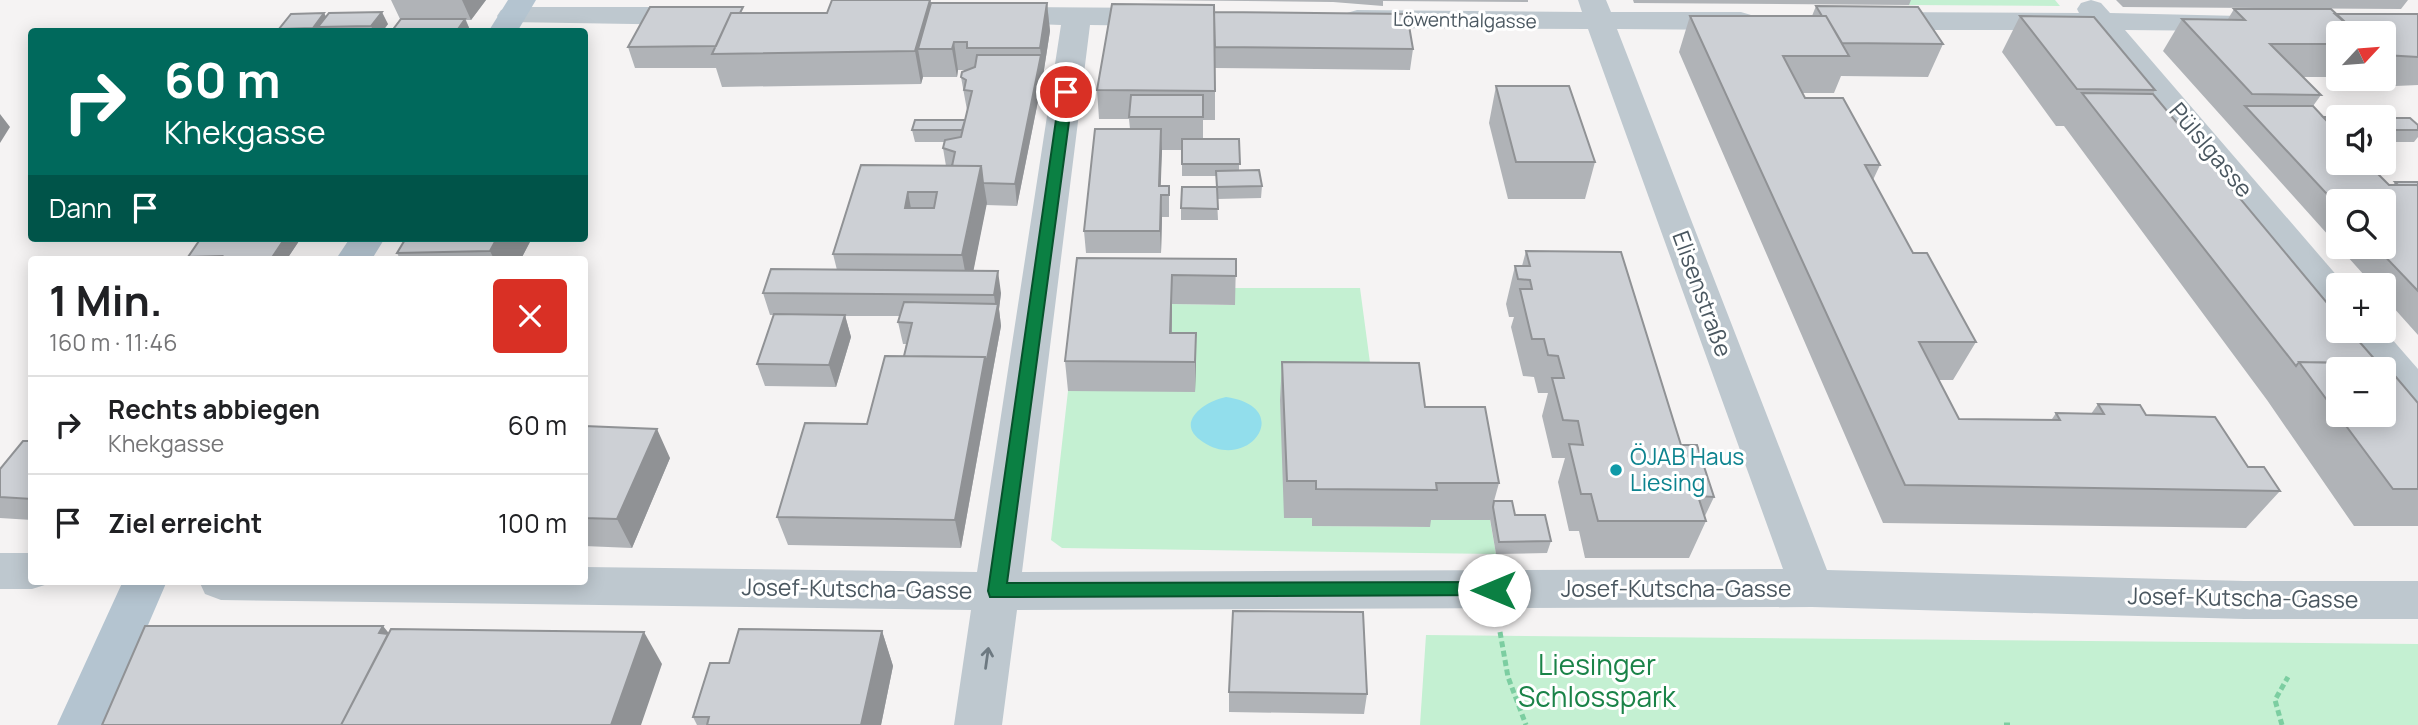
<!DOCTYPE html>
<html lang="de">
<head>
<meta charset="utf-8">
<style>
	:root { --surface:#fff; --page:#f6f6f6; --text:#202124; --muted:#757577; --line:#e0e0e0 }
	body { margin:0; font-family:Manrope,sans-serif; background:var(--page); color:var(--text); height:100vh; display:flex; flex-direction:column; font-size:26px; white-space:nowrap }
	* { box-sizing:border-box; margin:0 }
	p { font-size:23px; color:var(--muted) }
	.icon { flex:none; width:38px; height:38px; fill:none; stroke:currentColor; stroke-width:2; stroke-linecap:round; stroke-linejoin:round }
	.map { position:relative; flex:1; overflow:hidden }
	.drawer { position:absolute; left:28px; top:256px; width:560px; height:329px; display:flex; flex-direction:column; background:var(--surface); border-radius:7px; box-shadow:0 4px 18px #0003 }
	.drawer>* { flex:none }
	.banner { position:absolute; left:28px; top:28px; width:560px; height:214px; border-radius:7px; box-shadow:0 4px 18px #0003; background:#00695c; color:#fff; overflow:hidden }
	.needle { width:46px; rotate:64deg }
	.controls { position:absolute; left:2326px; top:21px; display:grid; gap:14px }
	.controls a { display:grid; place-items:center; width:70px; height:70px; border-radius:7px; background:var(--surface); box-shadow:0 4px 18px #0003; font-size:35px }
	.pin { position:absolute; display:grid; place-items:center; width:60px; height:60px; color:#fff; margin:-30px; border:4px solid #fff; border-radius:50%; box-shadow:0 2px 7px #0007 }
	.me { position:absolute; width:77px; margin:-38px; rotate:270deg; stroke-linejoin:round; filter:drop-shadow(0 0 5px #0008) }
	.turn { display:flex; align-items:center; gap:24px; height:147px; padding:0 21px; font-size:32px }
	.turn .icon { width:91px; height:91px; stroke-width:2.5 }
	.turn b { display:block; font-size:49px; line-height:60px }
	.then { display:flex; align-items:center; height:66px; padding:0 21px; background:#0003; gap:14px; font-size:26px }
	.round { display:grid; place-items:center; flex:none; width:74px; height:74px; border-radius:7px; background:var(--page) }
	.head { display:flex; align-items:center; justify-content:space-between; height:119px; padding:0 21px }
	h1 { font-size:42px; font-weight:700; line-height:52px }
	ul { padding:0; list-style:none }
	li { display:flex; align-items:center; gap:21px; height:98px; padding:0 21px; border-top:2px solid var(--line) }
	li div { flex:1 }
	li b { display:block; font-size:26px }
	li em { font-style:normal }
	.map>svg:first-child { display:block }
	.green { fill:#c4f0d2 }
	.water { fill:#92deec }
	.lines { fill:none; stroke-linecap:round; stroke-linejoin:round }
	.path { stroke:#7ccea1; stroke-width:5; stroke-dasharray:6 3.5; stroke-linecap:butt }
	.minor { fill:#bec8cf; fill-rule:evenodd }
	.major { fill:#b4c4d0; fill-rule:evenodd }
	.wall { fill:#b0b3b7; fill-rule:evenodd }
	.shaded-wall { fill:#909295 }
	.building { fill:#cdd0d5; stroke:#909295; stroke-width:2; fill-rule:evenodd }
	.oneway { stroke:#6d7981 }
	.route { fill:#0b8043; stroke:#07532c; stroke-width:2 }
	.culture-dot { fill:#0f9aa8; stroke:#fff; stroke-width:2.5 }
	.labels { text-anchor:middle; stroke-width:6; stroke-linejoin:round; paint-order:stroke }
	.far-street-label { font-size:19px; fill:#4a5760; stroke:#fff }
	.street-label { font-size:23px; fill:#4a5760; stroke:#fff }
	.culture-label { font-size:23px; fill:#0d838f; stroke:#fff; text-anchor:start }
	.near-park-label { font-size:28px; fill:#1a8348; stroke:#fff }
</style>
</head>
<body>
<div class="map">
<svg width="2418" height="725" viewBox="0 0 2418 725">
	<rect width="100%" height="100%" fill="#f5f3f3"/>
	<path class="green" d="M1906,0h149l5,6 -151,-1z
		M1235,288h125l15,112 -91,118h28l1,8 116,1 -1,-7h62l6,34 -434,-6 -11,-8 17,-149h127l-24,-29 1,-58 63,1z
		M1426,635l992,9v81h-998z"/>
	<path class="water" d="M1226,397c70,10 23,76 -23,45 -30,-19 2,-41 23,-45z"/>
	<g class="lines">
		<path class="path" d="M1500,632l8,45 18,48
			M2004,725h6
			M2282,725l-7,-25 13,-23"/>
		<path class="minor" d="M1578,0h28l5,12h130l10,3 4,6 -4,6 -10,3 -124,-1 210,541 417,11h174v38h-174l-432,-12 -795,3 -15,115h-48l17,-115 -750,-10 -16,-6 -6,-13h385v-14l393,5 84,-547 -75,-3 -4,-6 4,-6 10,-3 168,1 10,3 4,6 -4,6 -10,3 -74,-1 -68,547 761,-3 -195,-540 -231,-1 -10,-3 -4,-6 4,-6 10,-3 225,2z
			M2091,0l10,3 9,10 131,3 4,6 -4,6 -10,3 -106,-1 220,255h-7v29l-13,-4 -231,-280h-219l-10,-3 -4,-6 4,-6 10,-3 204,1 -2,-4 4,-6z
			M511,7h184l10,3 4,6 -4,6 -10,3 -194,-3 -4,-6 4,-6z
			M2384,330l34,39v41c-18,-6 -34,-21 -34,-41h-10l-30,-38z
			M0,553h32v28h17l-1,3 -16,5h-32z"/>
		<path class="major" d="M508,0h28l-19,32h-29z
			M350,238h35l-13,21h-36z
			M123,581h44l-62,144h-48z"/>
	</g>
	<path class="wall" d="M391,0h95l-15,20h-5l4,10 -1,2h-78l9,-13z
		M930,0l1,3h116l3,28 -7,45 -26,130 -31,-1 -13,66 28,22 -2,16 2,17 -40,222 -173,-3 -11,-28 90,-93 37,-68 2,-12h-3l-5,-22 2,-6h-55l6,21 -15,50 -71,-1 -8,-22 17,-49h-4l-7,-22 74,-23 -4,-16 28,-89 85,1 -3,-18 2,-6h-30l-3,-12 53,-10 2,-10 -6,-33 5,-7h-8l-1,7h-34l-2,7 -199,3 -6,-19h-81l-7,-21 117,-34h82z
		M1141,0h387v2l-145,-1v5l-50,-4z
		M1633,0h278l-2,5 -275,-2z
		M2116,0h292l-7,9 -278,-2z
		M1816,6l127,38 -15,33 -87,-1 -7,17h-32l3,5 75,67 -7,15 40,73 63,89 -23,38h-14l20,39h93l4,-6 35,1 7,-10 48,11 102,52 32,24 -34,37 -363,-5 -204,-471 11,-36h122z
		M2234,9l101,5h83v71l-22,1 -44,-3 -5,-4h37v-46h-46v44h-35l18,18 -8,11 10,11h15v46l51,22h4l2,-3h23v153l-34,-38v-12h-11l-210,-234 19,-32h46zM2338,201l46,46h-46z
		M1214,12l199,37 -3,21 -195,-2v-11v63h-12v19h36v31l23,16 -1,12 -44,1 1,21h-37v-12l35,-21v-11h-34v-26h-20l-2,36h9v31h-7l-1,36h-75l-2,-22 46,-102 -1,-10h-30l-2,-29z
		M324,13l2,4 62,7 -6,8h-101l-2,-3z
		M2020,16l135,74 -2,4 225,269 40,40v123h-64l-87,-126 -203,-274h-8l-54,-74z
		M1496,86l99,76 -10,37h-77l-19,-76z
		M2384,118l34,7v12l-4,5h-30z
		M201,238h100l-14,21h-98l-1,-2z
		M532,238l-11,21h-121l-3,-6z
		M1526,251l155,194 33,52 -10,21 2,3 -17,37h-104l-6,-27h-10l-11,-49 7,-24h-13l-10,-42 6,-23h-10l-4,-16 -11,-1 -12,-49 3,-10h-5l-3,-13 9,-38h7z
		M1077,258l159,1 -1,46 -63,-1v29l24,29 -1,30 -127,-1 -3,-30z
		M1282,362l143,45 74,76 -5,18 57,40 -4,12 -51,1 -6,-35v1h-59l-1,7 -118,-1v-8h-28l-4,-118z
		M584,426l86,32 -38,90 -48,-2z
		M32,441v79l-32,-2v-49z
		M882,631l11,35 -12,59h-184l-4,-8 36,-54z
		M1229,692l138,2 -3,20 -135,-2z"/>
	<path class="shaded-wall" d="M462,0h24l-15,20z
		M930,0l6,31 -18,18 5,28 -2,7 -6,-33z
		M1047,3l3,28 -7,45 -26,130 -2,-22 26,-129 -1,-7z
		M382,12l6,12 -6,8h-8l-3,-6z
		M324,13l6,11 -12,3 2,5h-5l-2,-4z
		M465,19l5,11 -1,2h-13z
		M954,42l4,28 -1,7 -5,-28z
		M0,114l10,13 -10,16z
		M584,121l4,9 -4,7z
		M1161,129l1,21 -2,58 -1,-22z
		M981,166l6,37 -18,90 -7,-38z
		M908,192l7,38 -10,-22z
		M1161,195l1,22 -1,36 -1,-22z
		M285,238h16l-14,21h-16z
		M497,238h35l-11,21h-27l-4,-8z
		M998,271l3,22 -2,16 2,17 -11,60 -4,-22 10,-53 -2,-16z
		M1172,275v29l-1,58 -1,-29z
		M845,315l6,22 -15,50 -7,-22z
		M1196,333v29l-1,30v-30z
		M985,357l5,29 -29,162 -6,-28z
		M657,429l13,29 -38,90 -15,-29z
		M383,626l9,11 -13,-4z
		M882,631l11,35 -12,59h-20z
		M644,632l18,32 -21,61h-30z"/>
	<path class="building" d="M832,0h98l-15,51 -203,3 19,-41h96z
		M931,3h116l-7,45h-73v-6h-13l-2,7h-34z
		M1112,4l102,1 1,86 -118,-1z
		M1816,6l102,1 25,37 -101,-1 -16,-27h-4z
		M650,7h93l-3,6h-9l-15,33 -88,1z
		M2234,9h97l26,24h-19v11h-68l51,51 -69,-1 -70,-75 63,1z
		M382,12l-11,14 -53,1 11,-14z
		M1214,12l193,2 6,35 -198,-2z
		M324,13l-11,15 -34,1 12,-15z
		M2335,14h83v43l-34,-2v-22h-27z
		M1690,16h136l23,40h-66l22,42h38l37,67h-15l48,88h14l49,89h-57l40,77 101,1 -4,-7 48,1 -6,-10 42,1 6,10 69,2 33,50h16l16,24 -375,-6z
		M2020,16l74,1 61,73 -78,-1z
		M401,19h64l-9,13h-65z
		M977,55h64l-26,129 -32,-1 -2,-17h-29l3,-14 -12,-4 2,-8 16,-3 11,-46 -8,-1 2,-10 -5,-3 1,-5 13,-5z
		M1496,86h73l26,76h-79z
		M2082,93l71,1 185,222v15h12l28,32 -79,-1 -3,4z
		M1131,95h72v22h-74z
		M2245,106h68l25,27v30h29l22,22h28l1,1v105l-42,-44h8v-46h-46v5z
		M2323,117h19h-4v12h-3z
		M2384,118h26l8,7v5h-34z
		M915,120h50l-3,10h-50z
		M1095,129h66l-2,57h10v9h-8l-1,36h-76z
		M1182,139h57l1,25h-58z
		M861,165l120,1 -19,89 -129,-1zM908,192h29l-3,16h-29z
		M1259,170l3,16 -45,1 1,22 -37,-1 1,-21h35l-1,-16z
		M2395,182h23v4l-1,-1h-19z
		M201,238h84l-14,21h-51l2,-3 -34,1z
		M406,238h91l-7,13 -93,2z
		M1526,251l95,1 60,193h16l17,52 -16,-1 8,25h-108l-7,-27h-10l-12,-50 14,1 -5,-24 -15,-1 -11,-42h12l-6,-22 -10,-1 -4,-16h-12l-12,-50h12l-2,-9 -12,-1 -3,-13h15z
		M1077,258l159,1v17l-64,-1 -2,58h26l-1,29 -130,-1z
		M771,269l227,2 -4,24 -231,-2z
		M904,302l94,2 -12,60 -1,-7 -81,-1 8,-33 -14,-1z
		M774,314l71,1 -16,50 -72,-1z
		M885,356l100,1 -30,163 -178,-3 28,-94 62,1z
		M1282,362l137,1 6,44h60l14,76h-63l1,7 -121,-1v-8h-29z
		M2299,362l86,2 33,39v86h-25l-55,-74h46v-46h-46v46z
		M584,426l73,3 -40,90 -33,-1z
		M23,441h9v58l-32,-2v-28z
		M1494,501h18l3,14h30l6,26 -52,1 -6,-35z
		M1233,611l130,1 4,82 -138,-2z
		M145,626h238l-4,7 9,1 -47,91h-239z
		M391,629l253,3 -33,93h-270z
		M739,629l143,2 -21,94h-154l2,-8h-16l17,-54h19z"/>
	<defs><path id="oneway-shaft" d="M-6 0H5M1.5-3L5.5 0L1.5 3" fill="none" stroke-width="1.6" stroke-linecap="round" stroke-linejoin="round" transform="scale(1.75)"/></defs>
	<use class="oneway" href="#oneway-shaft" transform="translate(987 658) rotate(-82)"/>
	<path class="route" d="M1066,88l7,4 -66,491 487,-1 7,2 3,6 -3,5 -511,2 -2,-6 72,-499z"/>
	<circle class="culture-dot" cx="1616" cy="470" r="7"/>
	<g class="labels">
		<g class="far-street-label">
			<text transform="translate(1465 20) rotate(1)" y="7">Löwenthalgasse</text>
		</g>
		<g class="street-label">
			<text transform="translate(2211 150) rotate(50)" y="8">Pülslgasse</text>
			<text transform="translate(1702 294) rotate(70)" y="8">Elisenstraße</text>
			<text transform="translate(857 589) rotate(1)" y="8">Josef-Kutscha-Gasse</text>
			<text x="1676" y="597">Josef-Kutscha-Gasse</text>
			<text transform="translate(2243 598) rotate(1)" y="8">Josef-Kutscha-Gasse</text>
		</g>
		<g class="culture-label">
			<text x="1630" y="465">ÖJAB Haus<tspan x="1630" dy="26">Liesing</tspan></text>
		</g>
		<g class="near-park-label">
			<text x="1597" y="675">Liesinger<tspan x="1597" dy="32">Schlosspark</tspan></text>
		</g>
	</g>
</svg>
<div class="controls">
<a><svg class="needle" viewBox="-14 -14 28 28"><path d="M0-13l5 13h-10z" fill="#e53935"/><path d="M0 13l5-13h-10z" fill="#757577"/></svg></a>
<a><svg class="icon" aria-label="sound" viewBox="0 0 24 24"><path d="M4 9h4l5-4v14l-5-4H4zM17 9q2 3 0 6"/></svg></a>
<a><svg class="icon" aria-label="search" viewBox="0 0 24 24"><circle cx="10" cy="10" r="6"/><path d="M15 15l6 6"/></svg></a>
<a>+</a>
<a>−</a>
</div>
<div class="pin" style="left:1066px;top:92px;background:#d93025"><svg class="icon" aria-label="arrive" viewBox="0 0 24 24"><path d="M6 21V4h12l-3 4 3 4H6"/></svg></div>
<svg class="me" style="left:1494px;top:590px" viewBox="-20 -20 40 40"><circle r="19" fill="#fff"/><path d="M0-13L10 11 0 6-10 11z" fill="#0b8043"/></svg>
<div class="banner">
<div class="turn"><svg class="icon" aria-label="right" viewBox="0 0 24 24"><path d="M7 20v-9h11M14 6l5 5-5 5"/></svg><div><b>60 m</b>Khekgasse</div></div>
<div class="then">Dann<svg class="icon" aria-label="arrive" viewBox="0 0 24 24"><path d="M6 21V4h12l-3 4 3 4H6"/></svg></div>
</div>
<section class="drawer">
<div class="head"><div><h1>1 Min.</h1><p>160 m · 11:46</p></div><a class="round" style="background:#d93025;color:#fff"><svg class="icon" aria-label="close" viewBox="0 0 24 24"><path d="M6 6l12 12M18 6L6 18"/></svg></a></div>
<ul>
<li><svg class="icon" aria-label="right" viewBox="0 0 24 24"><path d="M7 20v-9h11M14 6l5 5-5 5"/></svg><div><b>Rechts abbiegen</b><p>Khekgasse</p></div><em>60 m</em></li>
<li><svg class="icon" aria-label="arrive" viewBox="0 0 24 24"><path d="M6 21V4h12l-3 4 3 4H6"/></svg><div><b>Ziel erreicht</b></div><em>100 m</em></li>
</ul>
</section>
</div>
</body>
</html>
